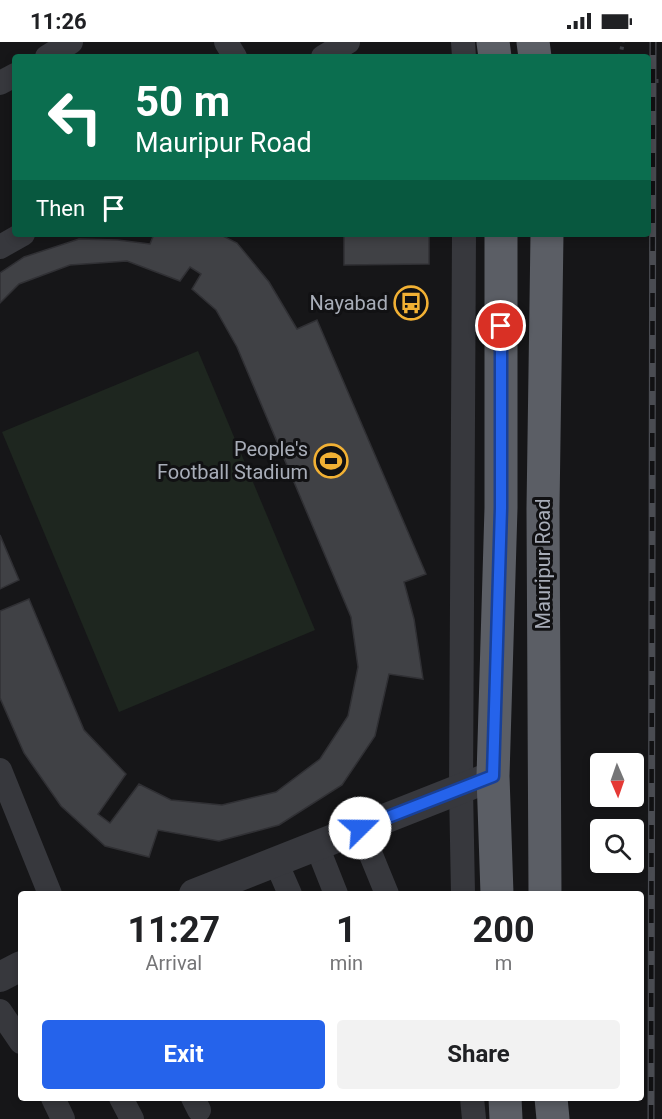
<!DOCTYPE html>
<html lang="en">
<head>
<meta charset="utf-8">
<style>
	:root { --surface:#fff; --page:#f2f2f2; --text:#202124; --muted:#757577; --accent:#2563eb }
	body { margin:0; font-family:Roboto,sans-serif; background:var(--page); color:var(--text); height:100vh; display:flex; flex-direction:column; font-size:22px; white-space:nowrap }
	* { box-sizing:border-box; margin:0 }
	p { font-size:20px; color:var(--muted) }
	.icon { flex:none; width:33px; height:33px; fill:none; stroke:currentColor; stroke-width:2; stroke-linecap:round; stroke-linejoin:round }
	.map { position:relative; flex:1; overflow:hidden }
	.drawer { position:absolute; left:18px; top:849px; width:626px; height:210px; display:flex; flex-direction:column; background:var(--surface); border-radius:6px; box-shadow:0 3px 9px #0003 }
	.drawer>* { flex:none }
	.hud { position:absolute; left:12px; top:12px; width:639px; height:183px; border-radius:6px; box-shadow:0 3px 9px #0003; background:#0b6e4f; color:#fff; overflow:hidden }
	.needle { width:39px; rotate:178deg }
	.controls { position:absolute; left:590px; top:711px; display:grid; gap:12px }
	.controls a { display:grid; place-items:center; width:54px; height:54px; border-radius:6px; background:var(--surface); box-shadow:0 3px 9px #0003; font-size:30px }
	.pin { position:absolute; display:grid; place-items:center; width:51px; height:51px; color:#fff; margin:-26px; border:3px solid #fff; border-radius:50%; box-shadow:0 2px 6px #0007 }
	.me { position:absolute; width:66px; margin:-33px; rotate:68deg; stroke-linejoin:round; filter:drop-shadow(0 0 4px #0008) }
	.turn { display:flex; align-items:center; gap:21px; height:126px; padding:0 24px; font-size:27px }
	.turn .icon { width:78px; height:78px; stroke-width:2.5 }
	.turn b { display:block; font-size:42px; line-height:51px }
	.then { display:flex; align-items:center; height:57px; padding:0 24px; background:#0003; gap:12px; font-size:22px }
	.eta { display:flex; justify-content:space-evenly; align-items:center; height:102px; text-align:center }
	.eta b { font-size:36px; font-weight:700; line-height:42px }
	.action { display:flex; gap:12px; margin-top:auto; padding:12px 24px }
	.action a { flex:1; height:69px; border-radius:6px; background:var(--accent); color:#fff; font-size:24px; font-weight:700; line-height:69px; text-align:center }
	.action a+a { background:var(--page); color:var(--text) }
	.status { display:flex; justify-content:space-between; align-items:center; height:42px; padding:0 30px; background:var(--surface); direction:ltr }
	.status svg { height:16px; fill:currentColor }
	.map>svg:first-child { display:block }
	.green { fill:#1e261f }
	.building { fill:#404145; stroke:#303034; stroke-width:1.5 }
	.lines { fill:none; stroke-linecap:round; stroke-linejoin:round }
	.path { stroke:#3d3f44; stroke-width:4; stroke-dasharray:3 4.5; stroke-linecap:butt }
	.minor { stroke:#37383d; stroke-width:24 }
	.tertiary { stroke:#37383d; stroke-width:30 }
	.trunk { stroke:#5b5e65; stroke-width:33 }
	.rail-casing { stroke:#4a4c52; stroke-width:7 }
	.rail { stroke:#111113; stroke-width:4.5; stroke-dasharray:14; stroke-linecap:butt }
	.path-bridge { stroke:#3d3f44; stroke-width:4; stroke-dasharray:3 4.5; stroke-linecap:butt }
	.route-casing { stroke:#184099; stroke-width:15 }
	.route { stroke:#2563eb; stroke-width:10 }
	.labels { text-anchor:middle; stroke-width:6; stroke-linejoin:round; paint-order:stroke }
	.poi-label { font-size:20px; fill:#a8adb8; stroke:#111113; text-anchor:end }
	.street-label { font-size:20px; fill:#a8adb8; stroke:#111113 }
</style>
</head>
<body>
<div class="status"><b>11:26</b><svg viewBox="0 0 49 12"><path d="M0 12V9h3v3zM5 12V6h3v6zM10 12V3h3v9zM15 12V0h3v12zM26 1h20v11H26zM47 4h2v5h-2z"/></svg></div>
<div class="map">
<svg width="662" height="1077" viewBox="0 0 662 1077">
	<rect width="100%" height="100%" fill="#161618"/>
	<path class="green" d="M198,309l117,279 -196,82 -117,-280z"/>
	<path class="building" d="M154,192h65l18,9 32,39 28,47 20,-9 109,254 -22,8 10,37 9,60 -34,-5 -14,62 -33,49 -63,40 -60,16 -61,-11 -9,27 -44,-11 -44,-40 -37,-53 -24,-55v-87l29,-12 55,131 42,44 -28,40 12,9 29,-39 32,16 51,5 54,-13 44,-33 28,-43 10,-49 -7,-50 -114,-270 -21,-37 -24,-21 9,-15 -11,-7 -10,14 -53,-20 -57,4 -51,19 -19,19v-30l24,-16 55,-18 39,1 32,4z
		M344,192h85v30l-85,1z
		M0,493l19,45 -19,9z"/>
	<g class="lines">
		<path class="path" d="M620,15l3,-15"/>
		<path class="minor" d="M226,0l9,15
			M463,0l1,15
			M47,15l24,-15
			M323,15l25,-15
			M0,41l15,-8
			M0,205l23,-13
			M0,728l50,124
			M360,786l27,66
			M317,804l19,48
			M276,820l14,32
			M463,852l-2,-106 3,-554
			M0,969l21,31
			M53,1056l10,21
			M121,1056l11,21
			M193,1056l6,12
			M472,1056l2,21"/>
		<path class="tertiary" d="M194,852l299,-118
			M0,935l21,-11"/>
		<path class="trunk" d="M493,0l2,15
			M533,0l2,15
			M497,852l-4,-118 8,-268v-274
			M545,852l-2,-386 4,-274
			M505,1056l1,21
			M551,1056l2,21"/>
		<defs>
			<path id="rail" d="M651,1077l2,-1077"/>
		</defs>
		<use href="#rail" class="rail-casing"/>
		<use href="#rail" class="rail"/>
		<path class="path-bridge" d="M648,39h14"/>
	</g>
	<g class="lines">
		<defs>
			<path id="route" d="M360,786l133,-52 8,-268v-182"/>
		</defs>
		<use href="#route" class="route-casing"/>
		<use href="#route" class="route"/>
	</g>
	<defs>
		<symbol id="bus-ring" viewBox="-11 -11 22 22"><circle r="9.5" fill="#111113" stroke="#f2b134" stroke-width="1.5"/><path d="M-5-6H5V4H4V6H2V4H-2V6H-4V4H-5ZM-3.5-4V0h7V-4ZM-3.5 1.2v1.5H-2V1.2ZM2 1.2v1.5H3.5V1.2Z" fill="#f2b134"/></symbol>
		<symbol id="stadium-ring" viewBox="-11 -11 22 22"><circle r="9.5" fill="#111113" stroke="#f2b134" stroke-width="1.5"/><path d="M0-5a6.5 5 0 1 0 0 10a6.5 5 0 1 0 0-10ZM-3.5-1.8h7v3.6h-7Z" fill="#f2b134"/></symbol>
	</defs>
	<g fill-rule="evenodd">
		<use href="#bus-ring" x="392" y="242" width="38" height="38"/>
		<use href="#stadium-ring" x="312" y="400" width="38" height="38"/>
	</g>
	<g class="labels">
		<g class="poi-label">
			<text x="388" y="268">Nayabad</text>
			<text x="308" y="414">People's<tspan x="308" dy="23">Football Stadium</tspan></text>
		</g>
		<g class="street-label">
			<text transform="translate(543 522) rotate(-90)" y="7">Mauripur Road</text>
		</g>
	</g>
</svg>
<div class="controls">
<a><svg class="needle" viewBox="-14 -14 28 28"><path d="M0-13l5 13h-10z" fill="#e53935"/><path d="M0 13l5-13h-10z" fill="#757577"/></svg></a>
<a><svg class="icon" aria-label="search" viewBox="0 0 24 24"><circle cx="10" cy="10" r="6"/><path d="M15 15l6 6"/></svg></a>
</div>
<div class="pin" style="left:501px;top:284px;background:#d93025"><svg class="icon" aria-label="arrive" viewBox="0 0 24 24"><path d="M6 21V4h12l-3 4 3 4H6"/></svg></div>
<svg class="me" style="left:360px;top:786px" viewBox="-20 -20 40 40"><circle r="19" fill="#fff"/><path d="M0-13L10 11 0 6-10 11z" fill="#2563eb"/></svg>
<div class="hud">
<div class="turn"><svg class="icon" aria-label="left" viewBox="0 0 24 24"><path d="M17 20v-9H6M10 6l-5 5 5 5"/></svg><div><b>50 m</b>Mauripur Road</div></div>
<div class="then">Then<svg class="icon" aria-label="arrive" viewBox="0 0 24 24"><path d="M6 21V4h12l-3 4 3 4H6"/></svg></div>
</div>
<section class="drawer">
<div class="eta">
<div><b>11:27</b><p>Arrival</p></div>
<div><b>1</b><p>min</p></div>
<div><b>200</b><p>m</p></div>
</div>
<div class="action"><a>Exit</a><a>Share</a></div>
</section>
</div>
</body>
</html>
